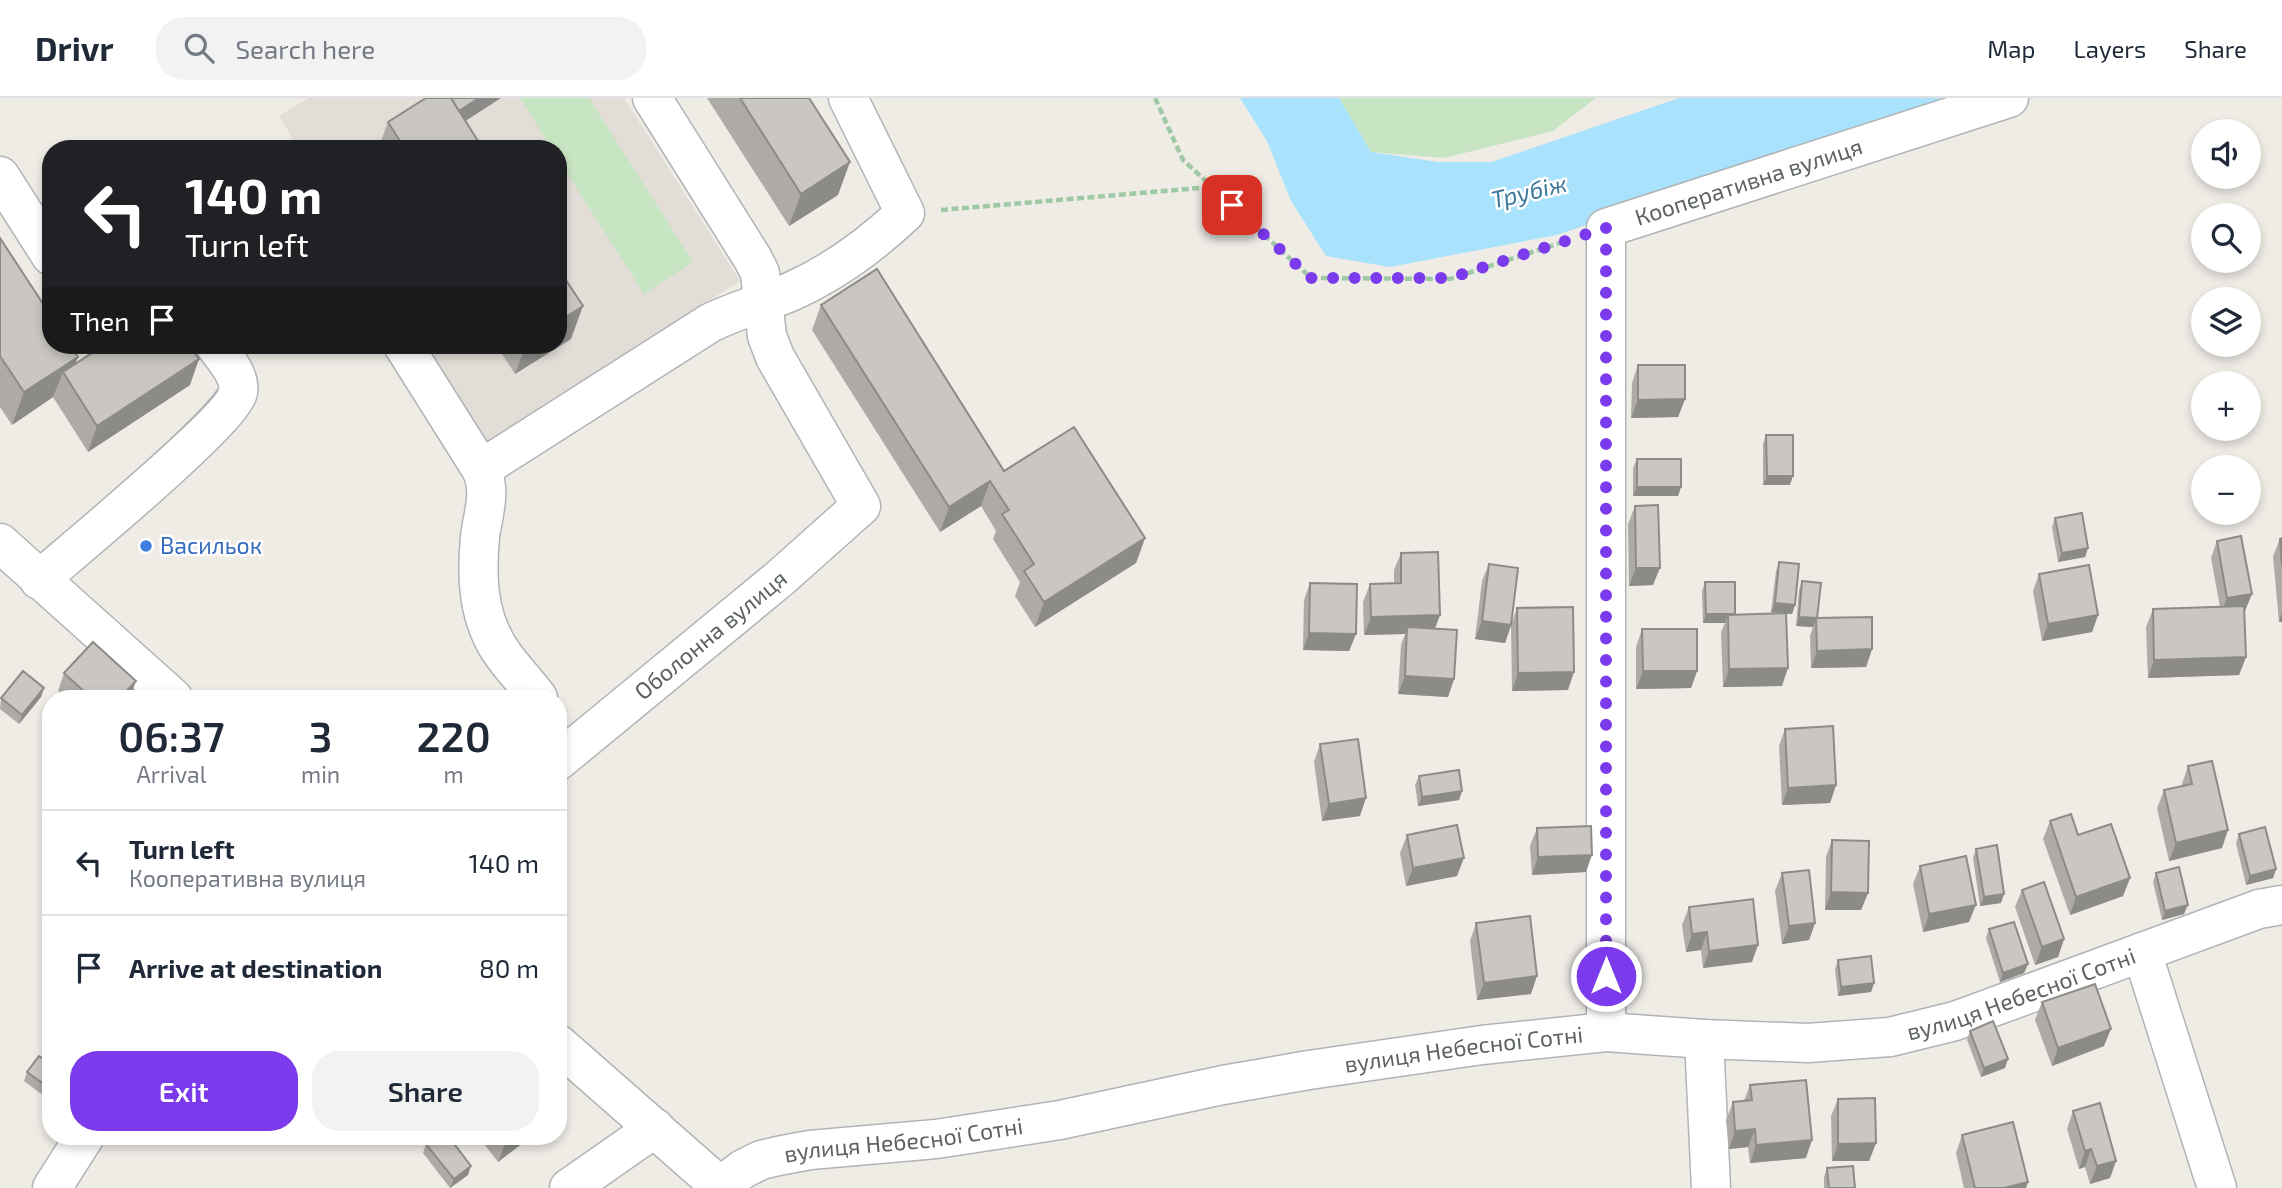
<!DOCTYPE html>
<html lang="en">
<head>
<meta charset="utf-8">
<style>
	:root { --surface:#fff; --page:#f2f2f3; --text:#1f2937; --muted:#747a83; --line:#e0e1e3; --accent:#7c3aed }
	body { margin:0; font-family:"Exo 2",sans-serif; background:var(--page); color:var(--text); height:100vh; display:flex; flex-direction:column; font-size:26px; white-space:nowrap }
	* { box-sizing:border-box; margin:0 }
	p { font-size:23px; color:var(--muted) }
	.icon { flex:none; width:38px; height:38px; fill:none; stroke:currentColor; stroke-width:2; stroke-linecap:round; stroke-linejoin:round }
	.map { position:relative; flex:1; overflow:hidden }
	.drawer { position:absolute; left:42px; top:592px; width:525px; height:455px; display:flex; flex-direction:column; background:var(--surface); border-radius:28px; box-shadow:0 4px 10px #0003 }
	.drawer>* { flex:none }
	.banner { position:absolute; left:42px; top:42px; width:525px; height:214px; border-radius:28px; box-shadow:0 4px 10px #0003; background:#202124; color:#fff; overflow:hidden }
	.tools { position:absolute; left:2191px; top:21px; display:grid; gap:14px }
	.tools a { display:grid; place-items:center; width:70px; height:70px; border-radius:50%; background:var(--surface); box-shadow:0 4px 10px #0003; font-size:35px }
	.pin { position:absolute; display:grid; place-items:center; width:60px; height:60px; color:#fff; margin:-30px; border-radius:14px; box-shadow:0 4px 10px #0006 }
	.me { position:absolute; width:77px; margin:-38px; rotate:0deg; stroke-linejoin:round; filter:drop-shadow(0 0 5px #0008) }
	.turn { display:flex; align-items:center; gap:24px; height:147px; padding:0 28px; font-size:32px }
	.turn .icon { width:91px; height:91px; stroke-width:2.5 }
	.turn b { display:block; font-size:49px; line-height:60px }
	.then { display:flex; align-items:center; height:66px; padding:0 28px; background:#0003; gap:14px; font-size:26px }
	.eta { display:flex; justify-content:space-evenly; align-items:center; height:119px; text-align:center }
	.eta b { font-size:42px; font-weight:600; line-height:49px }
	.primary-button { display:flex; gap:14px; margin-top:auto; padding:14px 28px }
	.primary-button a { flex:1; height:80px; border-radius:28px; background:var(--accent); color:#fff; font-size:28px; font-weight:600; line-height:80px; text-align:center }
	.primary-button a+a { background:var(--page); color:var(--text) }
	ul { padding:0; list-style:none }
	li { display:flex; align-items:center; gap:21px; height:105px; padding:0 28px; border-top:2px solid var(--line) }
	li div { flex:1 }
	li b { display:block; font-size:26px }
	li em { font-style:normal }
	header { display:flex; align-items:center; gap:42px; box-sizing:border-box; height:98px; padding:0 35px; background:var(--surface); border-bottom:2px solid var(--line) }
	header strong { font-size:33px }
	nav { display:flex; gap:38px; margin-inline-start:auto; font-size:24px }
	.search { width:490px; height:63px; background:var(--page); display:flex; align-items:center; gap:18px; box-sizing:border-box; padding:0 24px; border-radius:28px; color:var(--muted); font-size:26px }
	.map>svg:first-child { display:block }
	.education { fill:#e2ddd7 }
	.green { fill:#c8e5c3 }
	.water { fill:#a9e2fc }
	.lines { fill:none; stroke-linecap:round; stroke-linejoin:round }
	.minor-casing { stroke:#b1b4b7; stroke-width:41 }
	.path { stroke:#9ec9a4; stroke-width:4.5; stroke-dasharray:7 3.5; stroke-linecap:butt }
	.minor { stroke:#fff; stroke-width:38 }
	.wall { fill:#aeaba7 }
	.shaded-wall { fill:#8d8b88 }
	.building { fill:#cac7c2; stroke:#8d8b88; stroke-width:2 }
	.route { stroke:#7c3aed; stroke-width:12; stroke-dasharray:0 21.6 }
	.shop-dot { fill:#3f7fe0; stroke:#fff; stroke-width:2.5 }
	.labels { text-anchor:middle; stroke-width:5; stroke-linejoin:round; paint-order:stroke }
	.street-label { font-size:23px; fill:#5d6265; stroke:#fff }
	.shop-label { font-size:23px; fill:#366cbe; stroke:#fff; text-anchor:start }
	.water-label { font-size:24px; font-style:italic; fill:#3f799c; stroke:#fff }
</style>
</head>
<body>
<header>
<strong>Drivr</strong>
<div class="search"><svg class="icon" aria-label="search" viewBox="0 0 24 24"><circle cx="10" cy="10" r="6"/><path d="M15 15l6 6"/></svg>Search here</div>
<nav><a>Map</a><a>Layers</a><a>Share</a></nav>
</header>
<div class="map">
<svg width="2282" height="1090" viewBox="0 0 2282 1090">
	<rect width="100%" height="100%" fill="#efece6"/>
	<path class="education" d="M308,0h316l116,183 -255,162 -62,-98h135v-196h-259l-20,-33z"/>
	<path class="green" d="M520,0h69l104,164 -49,32 -86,-135v-10h-6z
		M1339,0h257l-43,33 -109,27 -73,-6z"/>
	<path class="water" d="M1240,0h99l32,54 67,10h54l187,-64h263l-121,47 -264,90 -167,32 -64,-11 -35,-55 -24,-60z"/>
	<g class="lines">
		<defs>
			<g id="minor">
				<path d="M0,78l51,80"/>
				<path d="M403,247l78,124 229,-146c26,-13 54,-20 80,-31 41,-18 82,-48 115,-79l-57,-115"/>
				<path d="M481,371c11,23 2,44 -1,68 -4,42 -2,84 24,119 11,15 24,28 34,42"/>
				<path d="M0,445l173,155"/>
				<path d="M39,482c31,-27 194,-161 199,-188 3,-17 -14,-34 -23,-47"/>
				<path id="s1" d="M558,663l221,-182 82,-73 -86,-149 -8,-21 -7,-63 -7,-14 -101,-161"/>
				<path d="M2142,854l75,236"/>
				<path id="s2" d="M1606,934v-804l403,-130"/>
				<path d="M1704,941l7,149"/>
				<path d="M558,946l164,144"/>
				<path id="s3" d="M721,1088l22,-17 18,-9 17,-4 32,-6 126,-11 124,-19 163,-35 86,-15 173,-25 124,-13 98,7 104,4 82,-6 65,-16 304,-112 23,-4"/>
				<path d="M52,1090l33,-52"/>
				<path d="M569,1090l86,-60"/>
			</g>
		</defs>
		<use href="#minor" class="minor-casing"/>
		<path class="path" d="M1155,0l28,62 128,118 139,1 119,-39
			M941,112l270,-23"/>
		<use href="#minor" class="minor"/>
	</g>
	<path class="wall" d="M707,0h102l29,97 -49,31z
		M465,23l18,28h-105l10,-27z
		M0,140l75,126 115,21 -102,67 -35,-55 -41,28 -12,-18z
		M821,207l183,166 141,67 -9,25 -101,64 -20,-31 5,-14 -27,-43 3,-8 -15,-25 -41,26 -128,-202z
		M571,241l-56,35 -19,-29h62z
		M1638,267l47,34 -7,18 -47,1 1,-35z
		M1766,337l24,50h-27v-41z
		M1637,361l44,28 -3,9h-45v-28z
		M1635,408l18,79 -24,1 -1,-62z
		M2055,420l33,30 -3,9 -27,5 -6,-35z
		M2282,440v84h-3l-6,-66 7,-17z
		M2217,443l28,70h-1l2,46 -7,18 -91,3 -2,-51 7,-18 67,-2 -9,-49z
		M1401,455l39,62 -5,14 19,50 -6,18 -50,-3 3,-49 4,-11 -41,1 -1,-33 7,-18 24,-1v-13z
		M1779,464l16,43 -3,9 -21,-2 5,-41z
		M1489,466l22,61 6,-17 51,82 -56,1 -1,-65 -6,17 -30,-4 7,-58z
		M2039,476l59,41 -6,17 -50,9 -9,-50z
		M1802,483l15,37 55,31 -6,18 -55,1 -1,-32 3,-9 -17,-1 3,-36z
		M1705,484l30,32 47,72 -59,1 -2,-55 4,-9h-22l-1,-32z
		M1310,485l46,51 -7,17 -46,-1 1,-50z
		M1642,531l55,42 -6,17 -55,1v-42z
		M64,575l66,25h-64l-8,-7z
		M41,599l-22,27 -19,-15 1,-11z
		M1785,631l51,56 -6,18 -48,2 -3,-59z
		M1320,646l40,72 -38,5 -8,-59z
		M2188,668l34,82 -53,13 -12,-53 7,-18 18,-4v-2z
		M1419,678l43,15 -3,9 -41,6 -3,-21z
		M2050,723l28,14 52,43 -7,18 -53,19 -27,-76z
		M1537,730l49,44 -54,3 -2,-29z
		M2239,736l37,35 -3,9 -27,7 -10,-42z
		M1407,737l50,41 -51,10 -6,-33z
		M1832,742l36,53 -7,17h-36l1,-53z
		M1976,751l25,54 -21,3 -7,-48z
		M1920,768l49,56 -46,10 -10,-48z
		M1782,775l33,50 -6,17 -27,4 -7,-53z
		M2156,775l28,41 -22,6 -9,-38z
		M2022,792l42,49 -6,18 -23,8 -20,-58z
		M1689,809l63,55 -49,6 -2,-18 -15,2 -4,-27z
		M1476,825l55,71 -54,6 -7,-59z
		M1989,831l39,35 -4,9 -24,9 -14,-44z
		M1838,862l36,23 -3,9 -33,4 -3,-27z
		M2042,904l62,44 -52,20 -17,-46z
		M1970,933l35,37 -24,9 -14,-37z
		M51,966v23l-7,9 -20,-15 3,-9z
		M1750,987l56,73 -56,5 -2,-16 -19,2 -3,-29 7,-18 11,-1z
		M1838,1001l38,44 -7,18h-37l-1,-45z
		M2073,1013l43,50 -6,17 -20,6 -5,-17 -6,2 -12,-40z
		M1962,1037l64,53h-62l-8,-35z
		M478,1038h54l-34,26z
		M426,1046l42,31 -18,13 -27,-35z
		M1827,1070l28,20h-31v-11z"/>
	<path class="shaded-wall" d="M479,0h22l-48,31 6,-18z
		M850,64l-12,33 -49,31 12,-32z
		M583,208l-12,33 -56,35 11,-29h32v-23z
		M78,259l-9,24 -6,-9 -10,25 -41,28 12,-33z
		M199,261l-9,26 -102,67 9,-26z
		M1685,301l-7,18 -47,1 7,-18z
		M1767,378h26l-3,9h-27z
		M990,383l-9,25 -41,26 9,-25z
		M1637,389h44l-3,9h-45z
		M1145,440l-9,25 -101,64 9,-25z
		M2088,450l-3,9 -27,5 4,-9z
		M1636,470h24l-7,17 -24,1z
		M2252,496l-7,17 -24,4 6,-17z
		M1775,505l20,2 -3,9 -21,-2z
		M2282,514v10h-3z
		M1706,516h29l-7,1 -3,8h-22z
		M1440,517l-7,18 -26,-6 -2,7 -41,1 7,-18z
		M2098,517l-6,17 -50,9 6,-17z
		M1799,519l17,1 -3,9 -17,-1z
		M1482,523l29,4 -6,18 -30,-4z
		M1309,535l47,1 -7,17 -46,-1z
		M1872,551l-6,18 -55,1 6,-17z
		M2246,559l-7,18 -91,3 6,-18z
		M1788,570l-6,18 -59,1 6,-18z
		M1643,573h54l-6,17 -55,1z
		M1574,574l-6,18 -56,1 6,-18z
		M1405,578l49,3 -6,18 -50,-3z
		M136,583l-6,17h-10z
		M44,590l-3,9 -22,27 3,-9z
		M1836,687l-6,18 -48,2 6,-17z
		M1462,693l-3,9 -41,6 4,-9z
		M1366,700l-6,18 -38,5 7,-17z
		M2228,732l-6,18 -53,13 7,-18z
		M1592,757l-6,17 -54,3 6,-18z
		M1464,760l-7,18 -51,10 7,-18z
		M2276,771l-3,9 -27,7 4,-9z
		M2130,780l-7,18 -53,19 6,-18z
		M1831,794l37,1 -7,17h-36z
		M2004,796l-3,9 -21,3 4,-9z
		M1976,807l-7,17 -46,10 6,-18z
		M2188,807l-4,9 -22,6 3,-9z
		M1815,825l-6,17 -27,4 7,-18z
		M1707,834l-6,18 -15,2 6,-18z
		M2064,841l-6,18 -23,8 7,-18z
		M1758,847l-6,17 -49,6 6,-17z
		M2028,866l-4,9 -24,9 3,-9z
		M1537,878l-6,18 -54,6 7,-17z
		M1874,885l-3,9 -33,4 3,-9z
		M2111,931l-7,17 -52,20 6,-18z
		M2008,961l-3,9 -24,9 3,-9z
		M51,985v4l-7,9 4,-9z
		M1755,1031l-7,18 -19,2 6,-18z
		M516,1038h16l-34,26 7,-18z
		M1812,1042l-6,18 -56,5 6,-18z
		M1876,1045l-7,18h-37l6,-17z
		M2091,1051l-6,18 -6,2 6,-18z
		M2116,1063l-6,17 -20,6 7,-18z
		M471,1068l-3,9 -18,13 4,-9z
		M2028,1084l-2,6h-22z"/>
	<path class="building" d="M426,0h25l32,51h-78l-17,-27z
		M451,0h28l-20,13z
		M740,0h69l41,64 -49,32z
		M0,140l51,78v29h19l8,12 -54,35 -24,-36z
		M558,170l25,38 -25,16z
		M877,171l127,202 70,-44 71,111 -101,64 -20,-31 10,-7 -32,-50 7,-4 -19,-29 -41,26 -128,-202z
		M104,247h85l10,14 -102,67 -34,-54z
		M1638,267h47v34l-47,1z
		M1766,337h27v41h-26z
		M1637,361h44v28h-44z
		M1658,407l2,63h-24l-1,-62z
		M2082,415l6,35 -26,5 -7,-35z
		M2241,438l11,58 -25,4 -10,-57z
		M2282,440v28l-2,-27z
		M1438,454l2,63 -69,2 -1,-33 31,-1v-30z
		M1779,464l20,2 -4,41 -20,-2z
		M1489,466l29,4 -7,57 -29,-4z
		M2089,467l9,50 -50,9 -9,-50z
		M1802,483l19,2 -4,35 -18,-1z
		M1705,484h30v32h-29z
		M1310,485l47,1 -1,50 -47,-1z
		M2244,508l2,51 -92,3 -1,-51z
		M1573,509l1,65 -56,1 -1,-65z
		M1786,515l2,55 -59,1 -1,-54z
		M1872,519v32l-55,2 -1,-33z
		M1407,529l50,3 -3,49 -49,-3z
		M1642,531h55v42h-54z
		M93,544l43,39 -16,17h-33l2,-2 -25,-23z
		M23,573l21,17 -22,27 -21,-17z
		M1833,628l3,59 -48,3 -3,-59z
		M1358,641l8,59 -37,6 -9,-60z
		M2212,663l16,69 -52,13 -12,-53 28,-6 -4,-18z
		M1459,672l3,21 -40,6 -3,-21z
		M2071,716l7,21 33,-11 19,54 -54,19 -26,-76z
		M1457,727l7,33 -51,10 -6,-33z
		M1591,728l1,29 -54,2 -1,-29z
		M2265,729l11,42 -26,7 -11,-42z
		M1832,742l37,1 -1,52 -37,-1z
		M1997,747l7,49 -20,3 -8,-48z
		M1966,758l10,49 -47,9 -9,-48z
		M2179,769l9,38 -23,6 -9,-38z
		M1809,772l6,53 -26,3 -7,-53z
		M2044,784l20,57 -22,8 -20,-57z
		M1753,801l5,46 -49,6 -2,-19 -15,2 -3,-27z
		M1530,818l7,60 -53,7 -8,-60z
		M2014,824l14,42 -25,9 -14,-44z
		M1871,858l3,27 -33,4 -3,-27z
		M2095,886l16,45 -53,19 -16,-46z
		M1993,923l15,38 -24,9 -14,-37z
		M39,958l12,8v19l-3,4 -21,-15z
		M1806,982l6,60 -56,5 -1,-16 -20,2 -2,-29 19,-2 -2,-15z
		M1875,1000l1,45 -38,1v-45z
		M2100,1005l16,58 -19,5 -6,-17 -6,2 -12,-40z
		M2013,1024l15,60 -24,6h-29l-13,-53z
		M437,1038h11l23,30 -17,13 -28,-35z
		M498,1038h18l-11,8z
		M1853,1068l2,22h-26l-2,-20z"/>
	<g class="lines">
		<path class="route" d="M1232,107l79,73h139l156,-50v748"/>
	</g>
	<circle class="shop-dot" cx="146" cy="448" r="7"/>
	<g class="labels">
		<g class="street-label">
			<text dy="8" stroke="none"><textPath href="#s2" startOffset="954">Кооперативна вулиця</textPath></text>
			<text dy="8" stroke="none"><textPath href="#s1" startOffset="198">Оболонна вулиця</textPath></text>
			<text dy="8" stroke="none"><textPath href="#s3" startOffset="1326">вулиця Небесної Сотні</textPath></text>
			<text dy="8" stroke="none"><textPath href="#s3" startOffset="760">вулиця Небесної Сотні</textPath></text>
			<text dy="8" stroke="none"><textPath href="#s3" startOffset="192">вулиця Небесної Сотні</textPath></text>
		</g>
		<g class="shop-label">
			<text x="160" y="456">Васильок</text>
		</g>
		<g class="water-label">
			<text transform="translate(1529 94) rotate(-13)" y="8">Трубіж</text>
		</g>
	</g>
</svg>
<div class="tools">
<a><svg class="icon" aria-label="sound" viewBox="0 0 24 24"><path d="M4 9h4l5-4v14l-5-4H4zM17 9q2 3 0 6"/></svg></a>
<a><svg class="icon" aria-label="search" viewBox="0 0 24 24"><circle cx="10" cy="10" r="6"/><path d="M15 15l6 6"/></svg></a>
<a><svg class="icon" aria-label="layers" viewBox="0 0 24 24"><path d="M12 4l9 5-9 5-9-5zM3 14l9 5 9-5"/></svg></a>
<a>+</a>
<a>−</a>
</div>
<div class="pin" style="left:1232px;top:107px;background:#d93025"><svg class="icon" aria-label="arrive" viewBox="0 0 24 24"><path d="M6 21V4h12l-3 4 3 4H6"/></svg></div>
<svg class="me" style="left:1606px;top:878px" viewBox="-20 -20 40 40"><circle r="17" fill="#7c3aed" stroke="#fff" stroke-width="3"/><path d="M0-11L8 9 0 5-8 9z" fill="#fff"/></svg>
<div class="banner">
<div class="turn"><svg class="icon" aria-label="left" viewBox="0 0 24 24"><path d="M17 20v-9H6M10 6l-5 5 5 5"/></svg><div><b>140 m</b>Turn left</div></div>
<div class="then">Then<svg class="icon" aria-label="arrive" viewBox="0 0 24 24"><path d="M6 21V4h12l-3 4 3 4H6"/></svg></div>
</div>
<section class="drawer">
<div class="eta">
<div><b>06:37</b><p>Arrival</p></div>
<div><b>3</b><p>min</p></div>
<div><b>220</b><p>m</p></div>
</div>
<ul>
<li><svg class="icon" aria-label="left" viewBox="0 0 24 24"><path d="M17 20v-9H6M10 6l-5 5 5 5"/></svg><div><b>Turn left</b><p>Кооперативна вулиця</p></div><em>140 m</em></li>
<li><svg class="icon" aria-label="arrive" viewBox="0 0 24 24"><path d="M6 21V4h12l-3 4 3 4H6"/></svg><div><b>Arrive at destination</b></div><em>80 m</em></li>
</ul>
<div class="primary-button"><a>Exit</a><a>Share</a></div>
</section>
</div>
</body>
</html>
